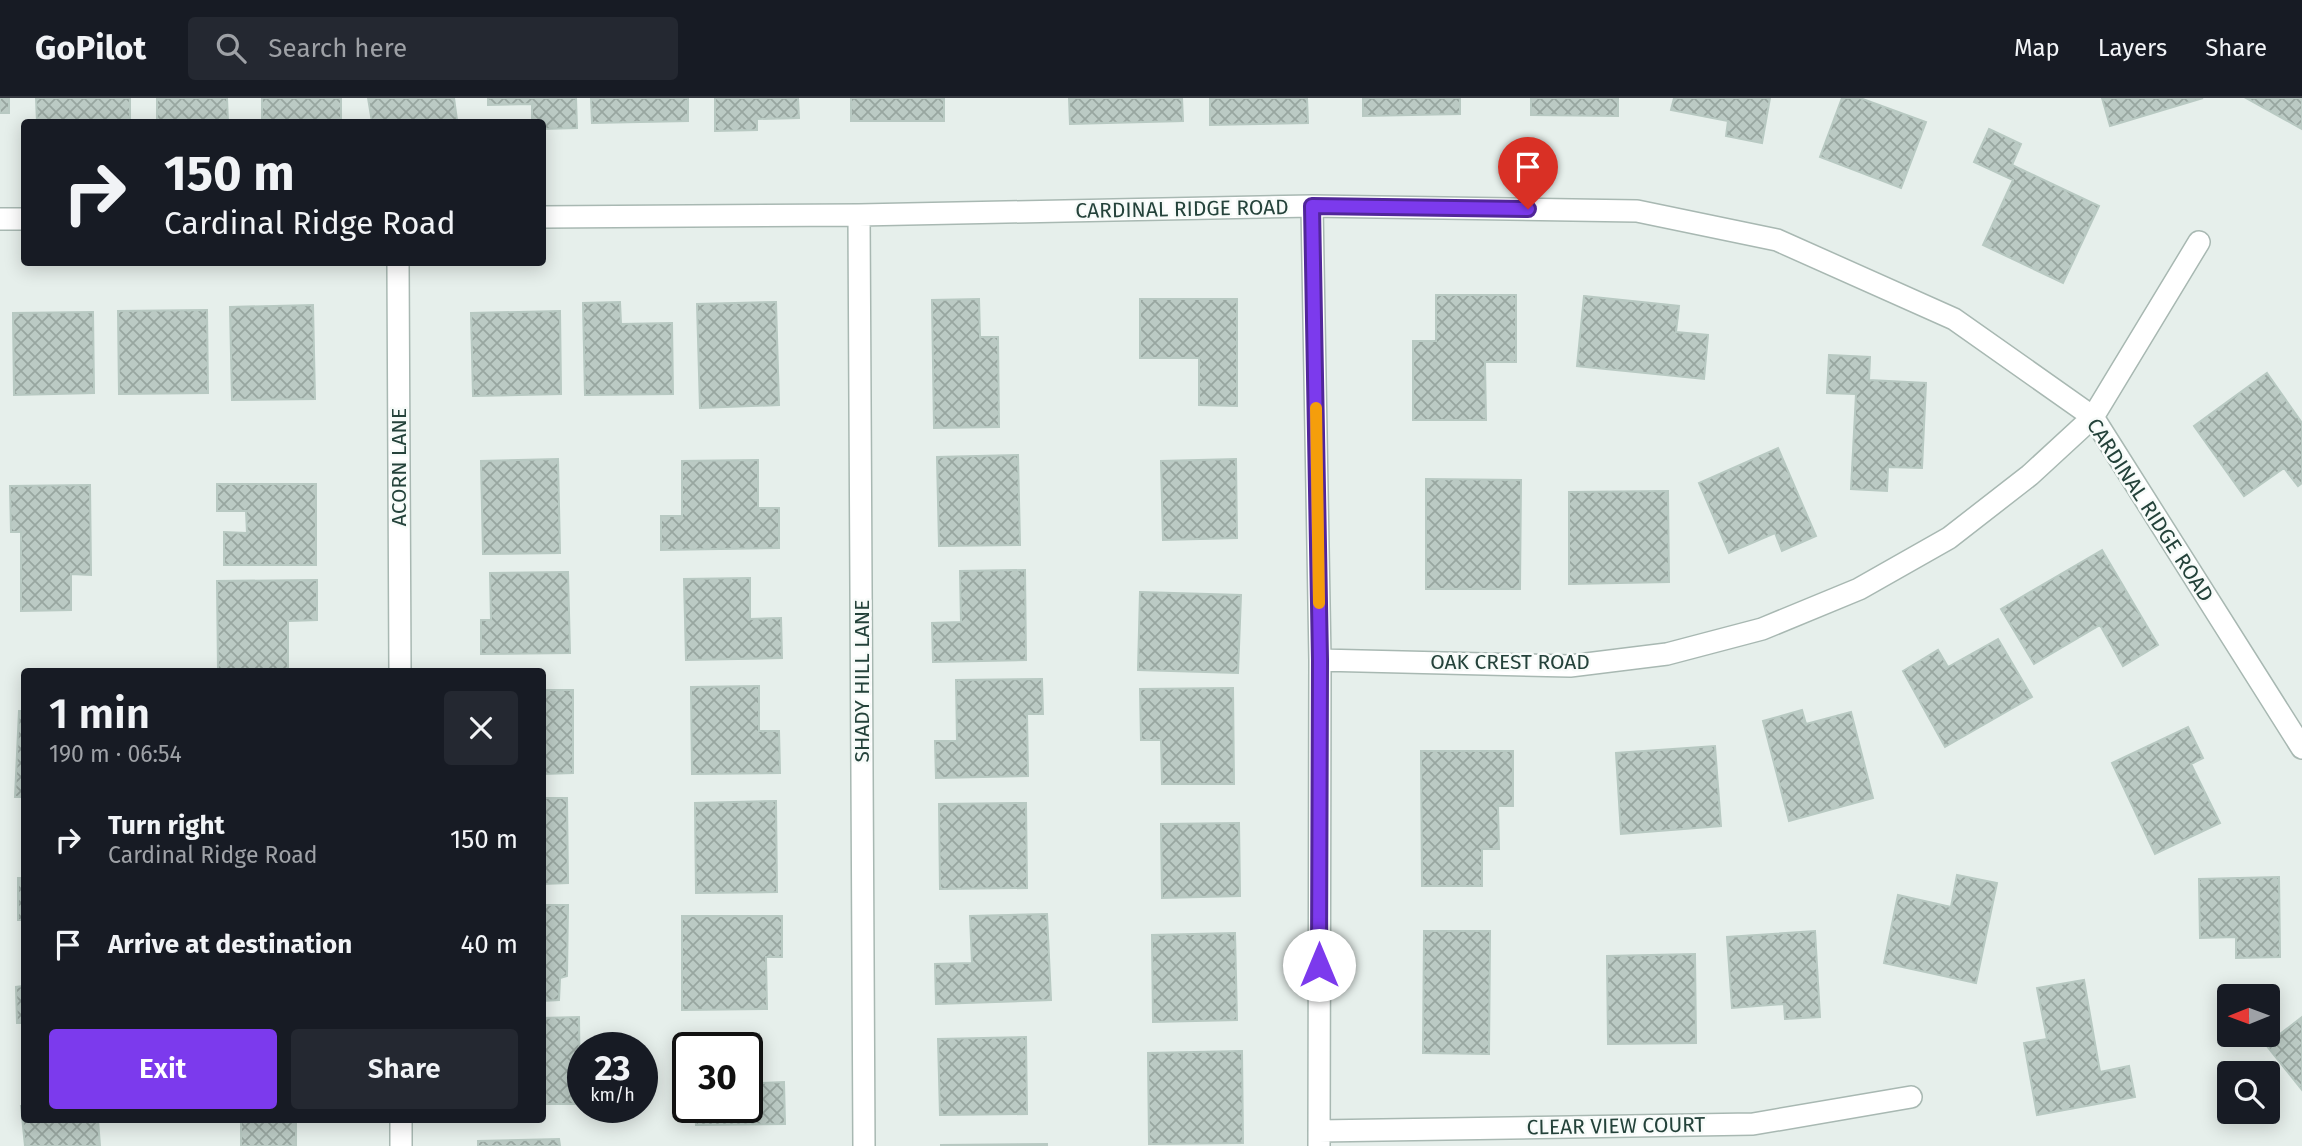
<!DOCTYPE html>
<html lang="en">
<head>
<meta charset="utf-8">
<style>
	:root { --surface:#171b24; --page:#242831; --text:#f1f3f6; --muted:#9ea1a6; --line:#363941; --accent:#7c3aed }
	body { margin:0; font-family:"Fira Sans",sans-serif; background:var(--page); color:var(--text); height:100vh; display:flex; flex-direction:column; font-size:26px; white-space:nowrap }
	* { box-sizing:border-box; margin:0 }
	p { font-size:23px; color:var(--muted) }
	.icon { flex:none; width:38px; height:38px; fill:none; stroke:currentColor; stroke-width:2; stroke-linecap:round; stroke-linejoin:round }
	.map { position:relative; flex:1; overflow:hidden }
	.panel { position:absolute; left:21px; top:570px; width:525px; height:455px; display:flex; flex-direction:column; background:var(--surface); border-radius:7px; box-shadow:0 4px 18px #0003 }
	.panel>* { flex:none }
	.top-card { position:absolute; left:21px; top:21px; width:525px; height:147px; border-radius:7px; box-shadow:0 4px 18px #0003; background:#171b24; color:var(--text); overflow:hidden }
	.needle { width:46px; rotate:269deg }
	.controls { position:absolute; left:2217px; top:886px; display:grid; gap:14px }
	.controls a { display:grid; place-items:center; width:63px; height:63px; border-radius:7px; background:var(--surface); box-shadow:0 4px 18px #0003; font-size:35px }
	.speed { position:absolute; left:567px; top:934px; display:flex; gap:14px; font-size:35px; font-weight:700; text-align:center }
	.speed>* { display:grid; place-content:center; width:91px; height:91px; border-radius:50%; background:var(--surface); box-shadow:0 4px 18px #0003; line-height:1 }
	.speed small { font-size:18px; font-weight:400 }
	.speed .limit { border:4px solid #111; border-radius:10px; background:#fff; color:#111 }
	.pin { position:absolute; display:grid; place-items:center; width:60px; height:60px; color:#fff; margin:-72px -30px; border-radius:50% 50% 50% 0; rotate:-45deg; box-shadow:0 0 7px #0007 }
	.pin .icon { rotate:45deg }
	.me { position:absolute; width:77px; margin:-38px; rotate:0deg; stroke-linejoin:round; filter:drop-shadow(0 0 5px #0008) }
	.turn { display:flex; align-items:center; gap:24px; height:147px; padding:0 28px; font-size:32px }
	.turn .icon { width:91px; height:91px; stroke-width:2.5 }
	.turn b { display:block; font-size:49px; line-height:60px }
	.round { display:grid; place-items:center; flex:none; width:74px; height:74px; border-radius:7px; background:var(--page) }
	.summary { display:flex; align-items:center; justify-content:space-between; height:119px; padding:0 28px }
	h1 { font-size:42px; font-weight:600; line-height:52px }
	.cta { display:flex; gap:14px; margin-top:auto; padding:14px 28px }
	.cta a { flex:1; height:80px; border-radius:7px; background:var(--accent); color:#fff; font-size:28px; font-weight:600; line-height:80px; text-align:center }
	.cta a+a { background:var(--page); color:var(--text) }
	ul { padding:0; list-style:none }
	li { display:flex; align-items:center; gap:21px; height:105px; padding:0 28px }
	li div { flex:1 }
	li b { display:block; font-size:26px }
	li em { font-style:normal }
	header { display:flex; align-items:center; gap:42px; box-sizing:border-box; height:98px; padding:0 35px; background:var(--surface); border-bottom:2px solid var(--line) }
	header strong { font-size:33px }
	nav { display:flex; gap:38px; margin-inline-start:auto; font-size:24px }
	.search { width:490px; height:63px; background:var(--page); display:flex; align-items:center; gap:18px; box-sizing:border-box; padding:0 24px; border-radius:7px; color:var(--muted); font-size:26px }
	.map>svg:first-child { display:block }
	.building { fill:url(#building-cross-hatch); stroke:#b8c9c2; stroke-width:2 }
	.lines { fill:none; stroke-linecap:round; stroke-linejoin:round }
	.minor-casing { stroke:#a8b8b2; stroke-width:24 }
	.minor { stroke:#fff; stroke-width:21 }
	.route-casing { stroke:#51269a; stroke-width:18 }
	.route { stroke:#7c3aed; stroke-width:12 }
	.slow { stroke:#f59e0b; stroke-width:12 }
	.labels { text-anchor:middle; stroke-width:5; stroke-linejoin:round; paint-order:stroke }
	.street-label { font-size:21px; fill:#24423a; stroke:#f7fbf9 }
</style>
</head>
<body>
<header>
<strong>GoPilot</strong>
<div class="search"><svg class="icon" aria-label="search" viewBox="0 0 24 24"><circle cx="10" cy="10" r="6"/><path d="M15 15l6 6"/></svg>Search here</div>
<nav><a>Map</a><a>Layers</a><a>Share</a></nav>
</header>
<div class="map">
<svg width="2302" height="1048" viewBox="0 0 2302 1048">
	<defs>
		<pattern id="building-cross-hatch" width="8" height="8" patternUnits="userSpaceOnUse" patternTransform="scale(1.75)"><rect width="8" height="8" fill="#bbcac4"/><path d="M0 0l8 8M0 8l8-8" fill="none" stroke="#98a6a0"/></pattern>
	</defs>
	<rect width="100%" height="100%" fill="#e6efeb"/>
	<path class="building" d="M0,0h9v15h-9z
		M36,0h94v24h-93z
		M157,0h70l1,24h-71z
		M262,0h79v24h-79z
		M368,0h86l3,22 -23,2h-62z
		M488,0h88l1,30 -35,1v-7h-10v-18l-44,1z
		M591,0h97v23l-96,2z
		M715,0h83l1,20 -42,1v11l-42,1z
		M851,0h93v23h-93z
		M1069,0h113l1,23 -113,3z
		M1210,0h97l1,25 -98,2z
		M1363,0h97v16l-97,2z
		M1531,0h87v18l-87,-1z
		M1674,0h96l-8,45 -36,-7 2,-15 -57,-11z
		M1842,0h18l66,24 -25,66 -81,-31z
		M2102,0h101l-93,28z
		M2246,0h56v31z
		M1989,31l32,15 -9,21 87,41 -36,77 -80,-38 30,-65 -39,-18z
		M1436,197h80v67h-31l1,58h-73v-79h23z
		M1584,198l95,10 -3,26 32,3 -4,44 -127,-13z
		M979,201l1,38h18l1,90 -65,1 -2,-128z
		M1140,201h97v107l-38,-1v-47h-59z
		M620,204l1,22 51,-1 1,71 -88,1 -2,-92z
		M776,204l3,103 -79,3 -3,-104z
		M313,207l2,94 -83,1 -2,-93z
		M207,212l1,83 -89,1 -1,-83z
		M560,213l1,83 -88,2 -2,-83z
		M93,214l1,81 -80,2 -1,-82z
		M1829,257l41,2 -1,23 57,3 -4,85 -34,-1 -1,24 -36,-2 5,-95 -29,-1z
		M2267,275l35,50v60l-4,3 -14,-18 -40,28 -50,-70z
		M1778,350l38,88 -34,15 -7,-18 -46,20 -30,-70z
		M1018,357l2,90 -81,1 -2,-89z
		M558,361l2,94 -77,1 -2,-93z
		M1236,361l1,79 -74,2 -2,-79z
		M758,362v48h21v40l-118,2v-34h21v-55z
		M1426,381l95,1 -1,109h-94z
		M217,386h99v81h-92v-33l23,1 -1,-22h-29z
		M90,387l1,90 -20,-1v36l-50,1v-79h-10l-1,-46z
		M1668,393l1,91 -100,2v-92z
		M2102,452l56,95 -35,21 -23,-41 -66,39 -33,-55z
		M1025,472l1,90 -93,2 -1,-39 29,-1 -1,-51z
		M568,474l2,81 -89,1v-34h10l-1,-47z
		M750,480v41l31,-1 1,40 -96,2 -2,-81z
		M317,482v40l-29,1v48l-70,2 -1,-90z
		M1140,494l101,3 -3,78 -100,-3z
		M1998,541l34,58 -87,50 -42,-76 35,-21 10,17z
		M1042,581l1,35h-16l1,62 -92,2 -1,-37h22l-1,-61z
		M759,588v45h20l1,42 -88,1 -1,-87z
		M1233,590l1,96h-72l-1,-44h-20l-1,-51z
		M542,592h31v83l-31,1z
		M1802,612l4,14 45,-12 22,86 -84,23 -26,-100z
		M19,613h5v86h-9z
		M2188,629l15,31 -12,6 29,59 -65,31 -43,-91z
		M1715,648l6,80 -100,8 -5,-81z
		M1421,653h92v55h-15l1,43h-17v37h-60z
		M542,700h25l1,85 -26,1z
		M776,703l1,91 -81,1 -1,-90z
		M1026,705l1,85 -87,1 -1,-85z
		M1239,725l1,73 -78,2 -1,-74z
		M1957,777l40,8 -21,100 -92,-20 14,-68 53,12z
		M2279,779l1,80 -44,1v-21l-36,1 -1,-59z
		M18,780h6v42h-6z
		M542,807h26l-1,71 -7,2 -1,22 -17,1z
		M1047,816l4,86 -115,4 -1,-40 37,-1 -2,-47z
		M682,818h100v41h-16l1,52 -85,1z
		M1424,833h66l-1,123 -66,-1z
		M1815,833l5,86 -35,2 -1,-15 -52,4 -5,-71z
		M1235,835l2,87 -84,2 -1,-87z
		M1695,856l1,89 -88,1 -1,-88z
		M2084,882l16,92 29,-6 6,31 -98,18 -13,-72 23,-4 -10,-51z
		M24,888v37h-7l-1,-36z
		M579,919l1,87h-38v-86z
		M2302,919v73l-36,-45z
		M759,936l1,49 24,-1 1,42 -89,1 -1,-17h52v-60h-53v-13z
		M1026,939l1,77 -87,1 -2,-76z
		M1242,953l1,92 -94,1 -1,-91z
		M21,1008h3v14h74l2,26h-75z
		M241,1022h55v26h-55z
		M559,1041l1,7h-82v-5z
		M1047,1046v2h-106v-1z"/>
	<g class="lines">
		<defs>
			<path id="minor" d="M1312,108l8,454 -1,486
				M859,117l5,931
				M542,119l317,-2 453,-9 325,5 140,29 177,79 139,98 209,331
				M0,121h24
				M398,164l2,410
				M1320,562l250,6 97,-12 95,-25 97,-40 90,-51 81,-63 63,-58 106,-175
				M401,1022v26
				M1319,1033l434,-7 158,-27"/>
		</defs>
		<use href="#minor" class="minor-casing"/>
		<use href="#minor" class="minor"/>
	</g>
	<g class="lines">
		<defs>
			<path id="route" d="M1319,867l1,-305 -8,-454 216,3"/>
		</defs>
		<use href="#route" class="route-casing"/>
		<use href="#route" class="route"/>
		<path class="slow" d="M1316,310l3,195"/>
	</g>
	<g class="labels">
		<g class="street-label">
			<text transform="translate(1182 111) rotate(-1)" y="7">CARDINAL RIDGE ROAD</text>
			<text transform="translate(399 369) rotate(-90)" y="7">ACORN LANE</text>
			<text transform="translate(2150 412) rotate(57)" y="7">CARDINAL RIDGE ROAD</text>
			<text x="1510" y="571">OAK CREST ROAD</text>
			<text transform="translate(862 583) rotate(-90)" y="7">SHADY HILL LANE</text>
			<text transform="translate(1616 1028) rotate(-1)" y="7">CLEAR VIEW COURT</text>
		</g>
	</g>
</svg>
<div class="controls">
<a><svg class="needle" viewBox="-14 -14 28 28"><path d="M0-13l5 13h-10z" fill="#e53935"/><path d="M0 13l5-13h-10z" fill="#9ea1a6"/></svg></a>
<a><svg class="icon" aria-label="search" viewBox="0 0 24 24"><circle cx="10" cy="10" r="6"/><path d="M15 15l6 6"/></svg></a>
</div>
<div class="speed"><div>23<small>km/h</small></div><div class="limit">30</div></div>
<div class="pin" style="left:1528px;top:111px;background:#d93025"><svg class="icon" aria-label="arrive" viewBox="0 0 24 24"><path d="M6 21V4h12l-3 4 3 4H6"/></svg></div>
<svg class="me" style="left:1319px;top:867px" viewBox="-20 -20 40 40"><circle r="19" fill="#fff"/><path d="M0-13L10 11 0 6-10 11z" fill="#7c3aed"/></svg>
<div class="top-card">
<div class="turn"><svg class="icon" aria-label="right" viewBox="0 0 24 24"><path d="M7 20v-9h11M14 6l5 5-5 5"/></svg><div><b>150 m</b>Cardinal Ridge Road</div></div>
</div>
<section class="panel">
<div class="summary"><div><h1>1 min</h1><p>190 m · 06:54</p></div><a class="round"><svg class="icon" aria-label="close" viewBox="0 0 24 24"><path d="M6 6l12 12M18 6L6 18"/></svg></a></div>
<ul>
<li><svg class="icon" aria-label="right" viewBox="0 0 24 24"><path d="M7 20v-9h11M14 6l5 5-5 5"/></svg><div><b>Turn right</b><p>Cardinal Ridge Road</p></div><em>150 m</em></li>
<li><svg class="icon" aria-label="arrive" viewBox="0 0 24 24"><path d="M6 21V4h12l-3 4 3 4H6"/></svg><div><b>Arrive at destination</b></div><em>40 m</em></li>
</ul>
<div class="cta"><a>Exit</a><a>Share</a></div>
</section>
</div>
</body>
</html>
